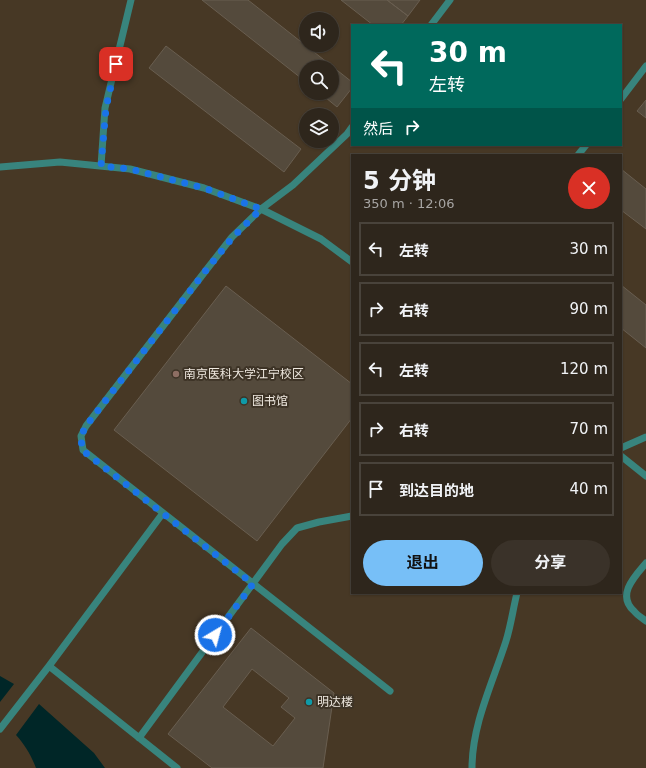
<!DOCTYPE html>
<html lang="zh">
<head>
<meta charset="utf-8">
<style>
	:root { --surface:#2e261c; --page:#3a3229; --text:#f1f3f6; --muted:#a7a5a3; --line:#49433b; --accent:#77bff7 }
	body { margin:0; font-family:"DejaVu Sans","Noto Sans SC",sans-serif; background:var(--page); color:var(--text); height:100vh; display:flex; flex-direction:column; font-size:15px; white-space:nowrap }
	* { box-sizing:border-box; margin:0 }
	p { font-size:13px; color:var(--muted) }
	.icon { flex:none; width:22px; height:22px; fill:none; stroke:currentColor; stroke-width:2; stroke-linecap:round; stroke-linejoin:round }
	.map { position:relative; flex:1; overflow:hidden }
	.drawer { position:absolute; left:351px; top:154px; width:271px; height:440px; display:flex; flex-direction:column; background:var(--surface); border-radius:0px; box-shadow:0 1px 3px #0004,0 0 0 1px var(--line) }
	.drawer>* { flex:none }
	.top-card { position:absolute; left:351px; top:24px; width:271px; height:122px; border-radius:0px; box-shadow:0 1px 3px #0004,0 0 0 1px var(--line); background:#00695c; color:#fff; overflow:hidden }
	.tools { position:absolute; left:299px; top:12px; display:grid; gap:8px }
	.tools a { display:grid; place-items:center; width:40px; height:40px; border-radius:50%; background:var(--surface); box-shadow:0 1px 3px #0004,0 0 0 1px var(--line); font-size:20px }
	.pin { position:absolute; display:grid; place-items:center; width:34px; height:34px; color:#fff; margin:-17px; border-radius:8px; box-shadow:0 2px 6px #0006 }
	.me { position:absolute; width:44px; margin:-22px; rotate:37deg; stroke-linejoin:round; filter:drop-shadow(0 0 3px #0008) }
	.turn { display:flex; align-items:center; gap:14px; height:84px; padding:0 12px; font-size:18px }
	.turn .icon { width:52px; height:52px; stroke-width:2.5 }
	.turn b { display:block; font-size:28px; line-height:34px }
	.then { display:flex; align-items:center; height:38px; padding:0 12px; background:#0003; gap:8px; font-size:15px }
	.round { display:grid; place-items:center; flex:none; width:42px; height:42px; border-radius:21px; background:var(--page) }
	.head { display:flex; align-items:center; justify-content:space-between; height:68px; padding:0 12px }
	h1 { font-size:24px; font-weight:700; line-height:30px }
	.primary-button { display:flex; gap:8px; margin-top:auto; padding:8px 12px }
	.primary-button a { flex:1; height:46px; border-radius:24px; background:var(--accent); color:#111; font-size:16px; font-weight:700; line-height:46px; text-align:center }
	.primary-button a+a { background:var(--page); color:var(--text) }
	ul { padding:0; list-style:none }
	li { display:flex; align-items:center; gap:12px; height:54px; margin:0 8px 6px; padding:0 4px; border:2px solid var(--line); border-radius:0px }
	li div { flex:1 }
	li b { display:block; font-size:15px }
	li em { font-style:normal }
	.map>svg:first-child { display:block }
	.built { fill:#473825; fill-rule:evenodd }
	.water { fill:#002627 }
	.building { fill:#544a3c; stroke:#695e50; fill-rule:evenodd }
	.lines { fill:none; stroke-linecap:round; stroke-linejoin:round }
	.lane { stroke:#38847d; stroke-width:7 }
	.route { stroke:#1a73e8; stroke-width:7; stroke-dasharray:0 12.6 }
	.education-dot { fill:#8d6e63; stroke:#3d3326; stroke-width:1.5 }
	.culture-dot { fill:#0f9aa8; stroke:#3d3326; stroke-width:1.5 }
	.labels { text-anchor:middle; stroke-width:4; stroke-linejoin:round; paint-order:stroke }
	.poi-label { font-size:12px; fill:#efe9e0; stroke:#3d3326; text-anchor:start }
</style>
</head>
<body>
<div class="map">
<svg width="646" height="768" viewBox="0 0 646 768">
	<rect width="100%" height="100%" fill="#3d3326"/>
	<path class="built" d="M0,0h646v768h-646zM306,19h26v26h-26zM352,25h269v120h-269zM306,67h26v26h-26zM306,115h26v26h-26zM352,155h269v438h-269z"/>
	<path class="water" d="M0,676l14,8 -14,18z
		M39,704l55,49 11,15h-69c-5,-13 -11,-23 -20,-33z"/>
	<path class="building" d="M202,0h46l104,82v6l-15,19 -17,-14h12v-26h-26v15z
		M341,0h46l21,16 -7,9h-28z
		M387,0h33l-12,16z
		M166,46l135,103 -17,23 -135,-104z
		M646,100v18l-9,-7z
		M621,169l25,20v40l-25,-19z
		M621,285l25,20v43l-25,-20z
		M226,286l126,98v34l-95,123 -143,-111z
		M251,628l83,65 -11,75h-111l-44,-34zM252,669l37,29 -8,9 14,11 -22,28 -50,-39z"/>
	<g class="lines">
		<path class="lane" d="M431,25l19,-25
			M621,99l25,-33
			M352,127l-5,7 -54,51 -32,24 -29,28 -25,32 -121,157 -5,10 2,14 307,241
			M578,155l8,-10
			M101,166l4,-58 26,-108
			M0,167l60,-5 70,7 74,19 57,21 60,30 31,23
			M621,448l25,-11
			M621,456l25,20
			M646,563c-11,13 -30,32 -12,48 3,4 8,7 12,10
			M49,666l128,102
			M0,729l49,-63 114,-153
			M139,738l143,-194 15,-16 22,-6 33,-6
			M472,768c0,-44 21,-86 34,-127 5,-16 7,-32 11,-48"/>
	</g>
	<g class="lines">
		<path class="route" d="M116,64l-10,44 -5,58 29,3 74,19 57,21 -29,29 -25,31 -121,157 -5,10 1,14 171,134 -38,51"/>
	</g>
	<circle class="education-dot" cx="176" cy="374" r="4"/>
	<g class="culture-dot">
		<circle cx="244" cy="401" r="4"/>
		<circle cx="309" cy="702" r="4"/>
	</g>
	<g class="labels">
		<g class="poi-label">
			<text x="184" y="378">南京医科大学江宁校区</text>
			<text x="252" y="405">图书馆</text>
			<text x="317" y="706">明达楼</text>
		</g>
	</g>
</svg>
<div class="tools">
<a><svg class="icon" aria-label="sound" viewBox="0 0 24 24"><path d="M4 9h4l5-4v14l-5-4H4zM17 9q2 3 0 6"/></svg></a>
<a><svg class="icon" aria-label="search" viewBox="0 0 24 24"><circle cx="10" cy="10" r="6"/><path d="M15 15l6 6"/></svg></a>
<a><svg class="icon" aria-label="layers" viewBox="0 0 24 24"><path d="M12 4l9 5-9 5-9-5zM3 14l9 5 9-5"/></svg></a>
</div>
<div class="pin" style="left:116px;top:64px;background:#d93025"><svg class="icon" aria-label="arrive" viewBox="0 0 24 24"><path d="M6 21V4h12l-3 4 3 4H6"/></svg></div>
<svg class="me" style="left:215px;top:635px" viewBox="-20 -20 40 40"><circle r="17" fill="#1a73e8" stroke="#fff" stroke-width="3"/><path d="M0-11L8 9 0 5-8 9z" fill="#fff"/></svg>
<div class="top-card">
<div class="turn"><svg class="icon" aria-label="left" viewBox="0 0 24 24"><path d="M17 20v-9H6M10 6l-5 5 5 5"/></svg><div><b>30 m</b>左转</div></div>
<div class="then">然后<svg class="icon" aria-label="right" viewBox="0 0 24 24"><path d="M7 20v-9h11M14 6l5 5-5 5"/></svg></div>
</div>
<section class="drawer">
<div class="head"><div><h1>5 分钟</h1><p>350 m · 12:06</p></div><a class="round" style="background:#d93025;color:#fff"><svg class="icon" aria-label="close" viewBox="0 0 24 24"><path d="M6 6l12 12M18 6L6 18"/></svg></a></div>
<ul>
<li><svg class="icon" aria-label="left" viewBox="0 0 24 24"><path d="M17 20v-9H6M10 6l-5 5 5 5"/></svg><div><b>左转</b></div><em>30 m</em></li>
<li><svg class="icon" aria-label="right" viewBox="0 0 24 24"><path d="M7 20v-9h11M14 6l5 5-5 5"/></svg><div><b>右转</b></div><em>90 m</em></li>
<li><svg class="icon" aria-label="left" viewBox="0 0 24 24"><path d="M17 20v-9H6M10 6l-5 5 5 5"/></svg><div><b>左转</b></div><em>120 m</em></li>
<li><svg class="icon" aria-label="right" viewBox="0 0 24 24"><path d="M7 20v-9h11M14 6l5 5-5 5"/></svg><div><b>右转</b></div><em>70 m</em></li>
<li><svg class="icon" aria-label="arrive" viewBox="0 0 24 24"><path d="M6 21V4h12l-3 4 3 4H6"/></svg><div><b>到达目的地</b></div><em>40 m</em></li>
</ul>
<div class="primary-button"><a>退出</a><a>分享</a></div>
</section>
</div>
</body>
</html>
